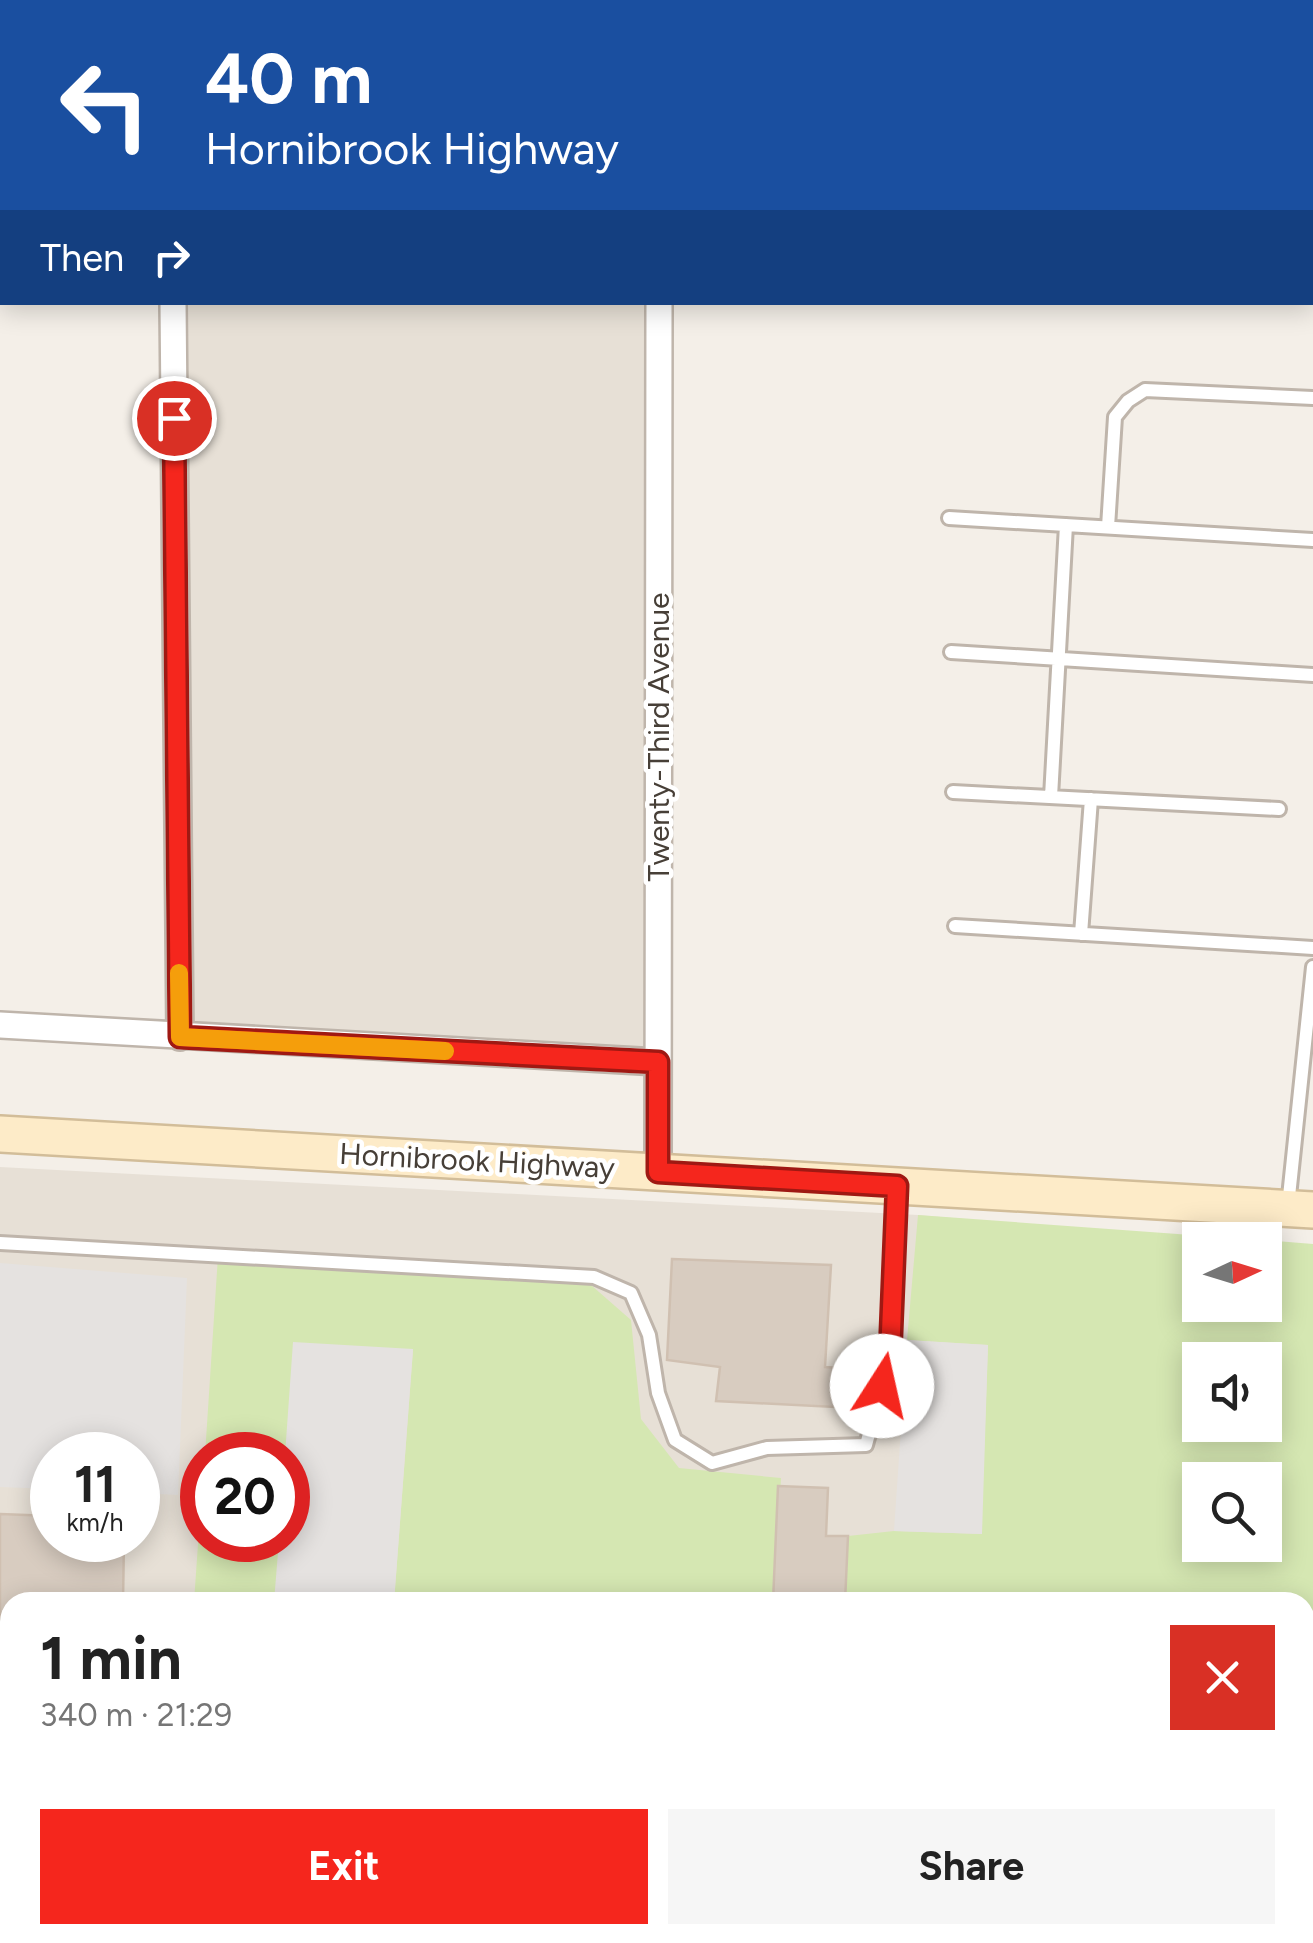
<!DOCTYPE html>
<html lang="en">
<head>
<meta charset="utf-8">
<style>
	:root { --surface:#fff; --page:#f6f6f6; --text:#222; --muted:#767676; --accent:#f5261d }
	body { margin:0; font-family:Figtree,sans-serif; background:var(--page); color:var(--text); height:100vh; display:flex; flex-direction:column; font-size:38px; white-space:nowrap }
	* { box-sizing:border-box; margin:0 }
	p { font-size:32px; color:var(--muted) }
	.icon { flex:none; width:55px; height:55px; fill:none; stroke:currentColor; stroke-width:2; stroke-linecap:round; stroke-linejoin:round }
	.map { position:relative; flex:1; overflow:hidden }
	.details { position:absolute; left:0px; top:1592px; width:1315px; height:352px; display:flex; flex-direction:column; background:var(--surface); border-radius:30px 30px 0 0; box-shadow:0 5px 25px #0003 }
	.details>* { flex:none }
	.top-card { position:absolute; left:0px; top:0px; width:1315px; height:305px; box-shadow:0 5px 25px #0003; background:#1a4fa0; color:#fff; overflow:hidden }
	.needle { width:65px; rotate:86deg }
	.controls { position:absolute; left:1182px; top:1222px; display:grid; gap:20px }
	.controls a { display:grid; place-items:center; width:100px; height:100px; border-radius:0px; background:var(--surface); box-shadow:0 5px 25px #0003; font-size:50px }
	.speed { position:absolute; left:30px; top:1432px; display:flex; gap:20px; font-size:50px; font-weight:700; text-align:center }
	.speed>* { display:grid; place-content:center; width:130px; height:130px; border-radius:50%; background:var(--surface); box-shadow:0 5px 25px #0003; line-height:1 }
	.speed small { font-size:25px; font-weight:400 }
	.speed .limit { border:15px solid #d22; background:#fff; color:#111 }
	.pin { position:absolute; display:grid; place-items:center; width:85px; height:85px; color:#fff; margin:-42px; border:5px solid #fff; border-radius:50%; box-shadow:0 2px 10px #0007 }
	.me { position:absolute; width:110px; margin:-55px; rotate:10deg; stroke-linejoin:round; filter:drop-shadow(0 0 8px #0008) }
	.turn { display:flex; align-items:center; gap:35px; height:210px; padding:0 40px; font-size:45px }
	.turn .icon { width:130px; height:130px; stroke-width:2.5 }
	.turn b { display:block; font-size:70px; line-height:85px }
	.then { display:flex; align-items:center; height:95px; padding:0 40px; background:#0003; gap:20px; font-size:38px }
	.round { display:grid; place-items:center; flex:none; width:105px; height:105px; border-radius:0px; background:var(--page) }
	.summary { display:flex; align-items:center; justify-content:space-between; height:170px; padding:0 40px }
	h1 { font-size:60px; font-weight:700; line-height:75px }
	.primary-button { display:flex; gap:20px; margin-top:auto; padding:20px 40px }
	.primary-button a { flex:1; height:115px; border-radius:0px; background:var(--accent); color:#fff; font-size:40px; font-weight:700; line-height:115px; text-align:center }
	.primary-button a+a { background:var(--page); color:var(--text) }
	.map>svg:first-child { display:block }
	.residential { fill:#e7e0d6; fill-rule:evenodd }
	.green { fill:#d5e7b2; fill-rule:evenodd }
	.parking { fill:#e5e2e0 }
	.building { fill:#d8ccc0; stroke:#d0c0b1; stroke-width:2.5 }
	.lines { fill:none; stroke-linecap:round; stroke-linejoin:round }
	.service-casing { stroke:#bfb5ab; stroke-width:18 }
	.minor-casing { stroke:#bfb5ab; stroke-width:30 }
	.secondary-casing { stroke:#d2bd99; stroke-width:40 }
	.service { stroke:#fff; stroke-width:12 }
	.minor { stroke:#fff; stroke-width:25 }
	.secondary { stroke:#fdebc8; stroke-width:35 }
	.route-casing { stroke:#9f1913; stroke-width:25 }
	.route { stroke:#f5261d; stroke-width:18 }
	.slow { stroke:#f59e0b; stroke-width:18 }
	.labels { text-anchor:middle; stroke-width:9; stroke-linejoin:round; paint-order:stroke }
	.street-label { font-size:30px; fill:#473f37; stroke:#fff }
</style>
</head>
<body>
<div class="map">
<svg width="1313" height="1943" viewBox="0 0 1313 1943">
	<rect width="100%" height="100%" fill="#f4efe8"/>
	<path class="residential" d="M171,0h487v2h-487z
		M173,303h486l-1,759 -478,-25z
		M0,1167l918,48 282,25v65h65l48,-58v594h-8v-239h-1295v333h1039l-1,8h-1048zM1200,1360h65v65h-65zM52,1455h86v85h-86zM202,1455h86v85h-86zM1200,1480h65v65h-65z"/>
	<path class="green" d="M918,1215l342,25h-60v65h65v-65l48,4v597h-8v-239h-460l3,-66 46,-5 87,3 7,-189 -81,-5zM1200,1360h65v65h-65zM1200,1480h65v65h-65z
		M218,1256l373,29 40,35 10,99 38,49 102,10 -7,124h-380l19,-252 -127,105h-81z
		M202,1486v54h78l-4,62h-82z
		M28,1935h1021l-1,8h-1023z"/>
	<path class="parking" d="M0,1263l187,15 -9,217 -40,-2v-38h-86v34l-52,-2z
		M907,1340l81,5 -6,189 -88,-3z
		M293,1342l120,7 -19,253h-120l5,-62h9l-3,-85z"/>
	<path class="building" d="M672,1259l159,6 -6,102 33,2 -4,39 -138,-7 4,-34 -53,-7z
		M778,1486l50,2 -2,48h22l-3,66h-72z
		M0,1514l52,2v24h72l-1,62h-113v304l-10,-14z
		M66,1935h77v8h-83z
		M161,1935h74l-1,8h-74z
		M316,1935h78v8h-79z
		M415,1935h62l1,8h-63z"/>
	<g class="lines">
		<defs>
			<path id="service" d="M949,518l364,22
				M1108,527l7,-110 13,-16 17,-11 168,8
				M951,652l362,23
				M953,792l326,17
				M1051,797l15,-272
				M955,926l358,22
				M1081,934l10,-135
				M1288,1206l25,-239
				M0,1243l594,34 37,16 18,42 9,58 17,47 37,23 55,-15 99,-3 24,-89 6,-166"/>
			<path id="minor" d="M171,0v2
				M658,0v2
				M1131,0l2,2
				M173,302l7,735
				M0,1025l658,37
				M658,1172l1,-870
				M1105,1943l1,-8"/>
			<path id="secondary" d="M0,1134l1313,76"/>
		</defs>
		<use href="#service" class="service-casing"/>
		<use href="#minor" class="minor-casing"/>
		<use href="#secondary" class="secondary-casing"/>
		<use href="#service" class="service"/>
		<use href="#minor" class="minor"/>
		<use href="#secondary" class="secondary"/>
	</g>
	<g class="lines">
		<defs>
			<path id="route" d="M174,418l6,619 478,25v110l239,14 -7,170 -8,30"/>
		</defs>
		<use href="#route" class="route-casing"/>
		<use href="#route" class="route"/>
		<path class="slow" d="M179,973l1,64 265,14"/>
	</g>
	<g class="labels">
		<g class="street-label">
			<text transform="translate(659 737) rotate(-90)" y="10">Twenty-Third Avenue</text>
			<text transform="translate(477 1161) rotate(3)" y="10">Hornibrook Highway</text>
		</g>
	</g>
</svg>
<div class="controls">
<a><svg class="needle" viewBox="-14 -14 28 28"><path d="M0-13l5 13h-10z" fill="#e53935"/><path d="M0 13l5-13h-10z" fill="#767676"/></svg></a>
<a><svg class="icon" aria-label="sound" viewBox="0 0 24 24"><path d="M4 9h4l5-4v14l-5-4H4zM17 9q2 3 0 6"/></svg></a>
<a><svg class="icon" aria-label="search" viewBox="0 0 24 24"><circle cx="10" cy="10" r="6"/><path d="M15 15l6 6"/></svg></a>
</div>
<div class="speed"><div>11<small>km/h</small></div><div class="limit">20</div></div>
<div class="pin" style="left:174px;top:418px;background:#d93025"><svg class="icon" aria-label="arrive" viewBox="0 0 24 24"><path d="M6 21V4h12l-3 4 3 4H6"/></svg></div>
<svg class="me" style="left:882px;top:1386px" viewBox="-20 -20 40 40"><circle r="19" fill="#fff"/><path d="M0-13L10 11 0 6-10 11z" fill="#f5261d"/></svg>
<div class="top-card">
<div class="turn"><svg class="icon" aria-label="left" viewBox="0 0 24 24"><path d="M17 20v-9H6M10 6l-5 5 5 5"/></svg><div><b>40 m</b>Hornibrook Highway</div></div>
<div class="then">Then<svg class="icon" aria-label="right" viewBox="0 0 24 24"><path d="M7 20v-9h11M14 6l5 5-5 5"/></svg></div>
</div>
<section class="details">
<div class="summary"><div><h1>1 min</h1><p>340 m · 21:29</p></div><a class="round" style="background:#d93025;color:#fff"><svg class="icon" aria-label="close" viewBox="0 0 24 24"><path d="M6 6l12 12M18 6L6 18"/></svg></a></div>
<div class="primary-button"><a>Exit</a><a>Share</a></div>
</section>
</div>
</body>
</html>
